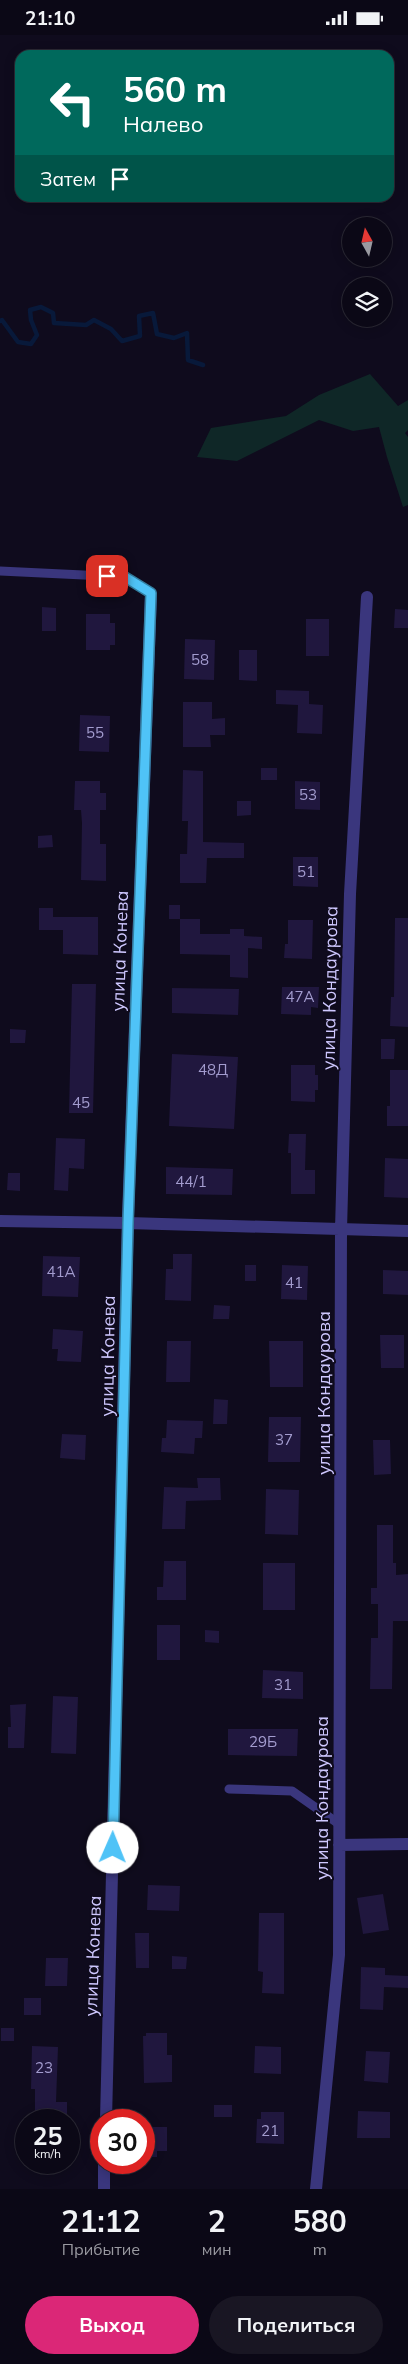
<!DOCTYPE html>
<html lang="ru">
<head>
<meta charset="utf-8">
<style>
	:root { --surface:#0b0816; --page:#191623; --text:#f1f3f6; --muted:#9a9aa1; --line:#2b2935; --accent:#db2777 }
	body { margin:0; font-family:Mulish,sans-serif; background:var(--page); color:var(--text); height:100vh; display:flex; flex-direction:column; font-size:19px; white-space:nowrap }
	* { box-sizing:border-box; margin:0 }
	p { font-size:16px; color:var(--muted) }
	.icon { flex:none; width:28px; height:28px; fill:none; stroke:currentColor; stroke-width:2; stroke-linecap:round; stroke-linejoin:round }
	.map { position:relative; height:2154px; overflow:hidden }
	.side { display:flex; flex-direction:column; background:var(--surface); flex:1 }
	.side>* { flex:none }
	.hud { position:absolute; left:15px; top:15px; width:379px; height:152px; border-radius:15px; box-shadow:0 2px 12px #0003,0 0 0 1px var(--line); background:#00695c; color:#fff; overflow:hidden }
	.needle { width:32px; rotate:352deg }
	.controls { position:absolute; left:342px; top:182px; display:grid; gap:10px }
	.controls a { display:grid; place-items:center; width:50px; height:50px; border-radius:50%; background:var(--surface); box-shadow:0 2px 12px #0003,0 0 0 1px var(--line); font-size:25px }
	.speed { position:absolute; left:15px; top:2074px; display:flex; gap:10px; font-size:25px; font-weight:700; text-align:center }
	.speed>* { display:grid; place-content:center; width:65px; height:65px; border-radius:50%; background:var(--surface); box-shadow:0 2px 12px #0003,0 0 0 1px var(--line); line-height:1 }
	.speed small { font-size:12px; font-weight:400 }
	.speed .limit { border:8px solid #d22; background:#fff; color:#111 }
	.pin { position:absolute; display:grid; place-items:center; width:42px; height:42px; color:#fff; margin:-21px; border-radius:10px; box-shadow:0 2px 8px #0006 }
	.me { position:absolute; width:55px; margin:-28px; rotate:1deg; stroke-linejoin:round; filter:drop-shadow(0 0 4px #0008) }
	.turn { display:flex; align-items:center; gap:18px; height:105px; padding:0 25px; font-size:22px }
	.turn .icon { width:65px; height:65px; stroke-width:2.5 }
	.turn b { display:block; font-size:35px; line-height:42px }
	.then { display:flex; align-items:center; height:48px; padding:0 25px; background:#0003; gap:10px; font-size:19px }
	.eta { display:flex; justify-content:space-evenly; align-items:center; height:85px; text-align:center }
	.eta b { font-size:30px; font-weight:700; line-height:35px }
	.cta { display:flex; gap:10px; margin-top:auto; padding:10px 25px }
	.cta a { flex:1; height:58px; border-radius:30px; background:var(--accent); color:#fff; font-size:20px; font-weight:700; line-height:58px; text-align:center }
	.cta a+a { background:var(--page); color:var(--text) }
	.status { display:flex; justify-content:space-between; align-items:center; height:35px; padding:0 25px; background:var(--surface); direction:ltr }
	.status svg { height:14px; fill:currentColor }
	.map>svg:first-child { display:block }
	.green { fill:#0f2727 }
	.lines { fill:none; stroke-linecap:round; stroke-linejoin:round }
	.stream { stroke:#08193a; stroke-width:4.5 }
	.building { fill:#20173e }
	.service { stroke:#3a367d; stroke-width:9 }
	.minor { stroke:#3a367d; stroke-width:12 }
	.route-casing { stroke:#337fa1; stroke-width:12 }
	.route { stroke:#4fc3f7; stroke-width:9 }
	.labels { text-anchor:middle; stroke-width:4; stroke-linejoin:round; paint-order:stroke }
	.number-label { font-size:15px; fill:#a39ccf }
	.street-label { font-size:18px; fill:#cfc8ff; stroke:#0f0b1d }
</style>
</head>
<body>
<div class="status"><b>21:10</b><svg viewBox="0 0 49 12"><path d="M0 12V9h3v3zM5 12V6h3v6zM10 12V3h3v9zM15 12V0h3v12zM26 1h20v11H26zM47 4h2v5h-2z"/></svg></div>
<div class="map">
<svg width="408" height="2154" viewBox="0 0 408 2154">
	<rect width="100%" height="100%" fill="#0f0b1d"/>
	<path class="green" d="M370,339l28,32 10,-6v30l-3,3 3,4v68l-5,2 -16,-50 -8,-30 -26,4 -34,-11 -82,41 -40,-4 14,-29 75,-12 33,-21z"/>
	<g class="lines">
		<path class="stream" d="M0,286l2,-1 16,22 13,2 6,-9 -6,-15 -1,-10 11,-3 12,6 1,10 32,2 8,-5 17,9 11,12 18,-5 -1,-20 14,-3 4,21 17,4 13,-5 1,27 15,5"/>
	</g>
	<path class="building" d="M42,572l14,1v23h-14z
		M395,574l13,1v18h-14z
		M86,579h24v9h5v22h-5v5h-24z
		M306,584h23v37h-23z
		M185,604l30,1 -1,40 -30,-1z
		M239,615h18v31l-18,-1z
		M276,655l33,1v13l14,1 -1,29 -25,-1 1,-28 -22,-1z
		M183,667h29v17l13,-1v17h-15l1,12h-28z
		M80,680l30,1 -1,36 -30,-1z
		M261,733h16v12h-16z
		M183,735l20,1v71l41,1v15h-37l-1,25h-26v-29h7l1,-33h-6z
		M75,746h25v12h6v17h-6v34h6v37l-25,-1 1,-57 -1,-13h-7z
		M295,746l25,1v28l-25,-1z
		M237,766h14v14l-14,1z
		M52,800l1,12 -15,1v-12z
		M293,822h25v30l-25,-1z
		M169,870h11v14h-11z
		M39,873h14v9h45v38l-35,-1v-24h-24z
		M395,883h13v109l-18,-1 1,-29h3z
		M180,884h20v15h30v-5h14v7l18,1v12l-14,-1v30l-18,-1v-22l-50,-1z
		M288,885h25l-1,39 -28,-1 1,-14h3z
		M72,949h24l-3,129h-24z
		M282,952h37l-1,21 -7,-1v8l-30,-1z
		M172,953l67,1 -1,26 -66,-2z
		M10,994l16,1 -1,13h-15z
		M381,1004h14l-1,20h-13z
		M172,1019l66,3 -4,72 -65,-3z
		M291,1030h24v10h3v15h-3v12l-24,-1z
		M390,1035h18v56h-21v-20h3z
		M289,1099h17l-1,36h10v24h-24v-41h-3z
		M56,1103l29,1 -1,30 -15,-1 -1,23 -14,-1z
		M385,1123l23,1v39l-24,-1z
		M166,1132l67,2 -1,26 -66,-1z
		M8,1138h12v18l-13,-1z
		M173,1219h19l-1,47 -26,-1 1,-31h7z
		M43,1221l37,1 -2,40 -36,-1z
		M245,1230h11v16h-11z
		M282,1230l26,1 -1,34 -26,-1z
		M383,1235l25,1v24l-25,-1z
		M214,1270l16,1 -1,13h-16z
		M53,1294l30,2 -2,31 -24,-1 1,-12h-6z
		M380,1300h24v33h-23z
		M167,1306h24l-1,41h-24z
		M269,1306h34v46h-33z
		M214,1364l14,1 -1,24h-14z
		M269,1382h32l-1,45h-32z
		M167,1385l36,1 -1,17h-7l-1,16 -33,-2 1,-14h4z
		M62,1399l24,1 -1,25 -25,-2z
		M373,1405h17l1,34 -17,1z
		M197,1443h23l1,22 -35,1 -1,28h-23l2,-42 34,1z
		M266,1454l33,1 -1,45 -33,-1z
		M377,1490h16v38h3v12l12,-1v47h-15l-1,68h-22l1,-51h7v-34h-7v-16h6z
		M164,1526h22v39h-29v-13h6z
		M263,1528h32v47h-32z
		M157,1590h23v35h-23z
		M205,1595l14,1v12l-14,-1z
		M263,1635l40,2v27l-41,-1z
		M53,1661l25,1 -2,57 -25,-1z
		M26,1669l-2,44h-16v-21h3l-1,-22z
		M228,1694h70l-1,27 -69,-1z
		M148,1850l32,1 -1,25 -32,-1z
		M383,1859l6,36 -26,4 -6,-36z
		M259,1878h25v81l-22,-1 1,-21 -5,-1z
		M135,1898h14v35h-13z
		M172,1921l15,1 -1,12h-14z
		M46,1923h22l-1,28h-22z
		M361,1932l24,1v7l23,1v12l-24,-1 -1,23 -23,-1z
		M24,1963h17v17h-17z
		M1,1993h13v13h-13z
		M146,1998h21v22h5v27l-28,1 -1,-47h3z
		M32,2011l26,1 -2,55h11v16l-32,2v-31h-4z
		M255,2011l26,1v27l-27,-1z
		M366,2016l24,1 -2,31 -24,-2z
		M214,2070h18v12h-18z
		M358,2076l32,1v26h-33z
		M261,2077h23v32l-28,-1 1,-24h4z
		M144,2092h23v24h-10v6h-13z"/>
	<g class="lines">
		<path class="service" d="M0,536l125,6 26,17
			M229,1754l63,2 47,33"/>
		<path class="minor" d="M0,1186l128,2 280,8
			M339,1810l69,-1
			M106,2085l22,-904 23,-622
			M104,2154v-26
			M316,2154l23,-234 2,-725 9,-336 17,-297"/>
	</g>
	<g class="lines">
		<defs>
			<path id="route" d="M107,541l18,1 26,16 -23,630 -15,625"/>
		</defs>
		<use href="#route" class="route-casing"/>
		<use href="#route" class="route"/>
	</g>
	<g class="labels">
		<g class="number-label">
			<text x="200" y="630">58</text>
			<text x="95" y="703">55</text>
			<text x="308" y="765">53</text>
			<text x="306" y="842">51</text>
			<text x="300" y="967">47А</text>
			<text x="213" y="1040">48Д</text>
			<text x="81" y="1073">45</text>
			<text x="191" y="1152">44/1</text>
			<text x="61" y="1242">41А</text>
			<text x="294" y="1253">41</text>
			<text x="284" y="1410">37</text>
			<text x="283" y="1655">31</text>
			<text x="263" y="1712">29Б</text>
			<text x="44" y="2038">23</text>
			<text x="270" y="2101">21</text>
		</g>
		<g class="street-label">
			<text transform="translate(120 916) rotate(-88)" y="6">улица Конева</text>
			<text transform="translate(330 953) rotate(-89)" y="6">улица Кондаурова</text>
			<text transform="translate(108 1321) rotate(-89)" y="6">улица Конева</text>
			<text transform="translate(324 1358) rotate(-90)" y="6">улица Кондаурова</text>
			<text transform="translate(322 1763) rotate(-90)" y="6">улица Кондаурова</text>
			<text transform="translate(93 1921) rotate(-88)" y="6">улица Конева</text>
		</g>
	</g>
</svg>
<div class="controls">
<a><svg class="needle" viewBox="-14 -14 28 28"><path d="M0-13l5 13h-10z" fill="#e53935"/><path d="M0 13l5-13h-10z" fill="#9a9aa1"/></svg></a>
<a><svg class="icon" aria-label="layers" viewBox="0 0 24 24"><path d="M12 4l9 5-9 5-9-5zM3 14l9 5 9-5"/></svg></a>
</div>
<div class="speed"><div>25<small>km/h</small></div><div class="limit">30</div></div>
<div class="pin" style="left:107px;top:541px;background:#d93025"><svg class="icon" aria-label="arrive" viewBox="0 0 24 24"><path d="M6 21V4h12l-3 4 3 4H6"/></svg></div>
<svg class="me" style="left:113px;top:1813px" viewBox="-20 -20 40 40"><circle r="19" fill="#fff"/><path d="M0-13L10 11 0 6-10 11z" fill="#4fc3f7"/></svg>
<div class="hud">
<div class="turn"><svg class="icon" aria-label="left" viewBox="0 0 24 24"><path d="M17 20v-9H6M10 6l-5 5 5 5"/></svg><div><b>560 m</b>Налево</div></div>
<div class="then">Затем<svg class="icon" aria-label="arrive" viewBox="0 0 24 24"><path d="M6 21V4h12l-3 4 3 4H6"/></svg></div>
</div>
</div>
<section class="side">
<div class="eta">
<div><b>21:12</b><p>Прибытие</p></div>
<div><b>2</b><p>мин</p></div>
<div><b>580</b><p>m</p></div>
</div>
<div class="cta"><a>Выход</a><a>Поделиться</a></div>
</section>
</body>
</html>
